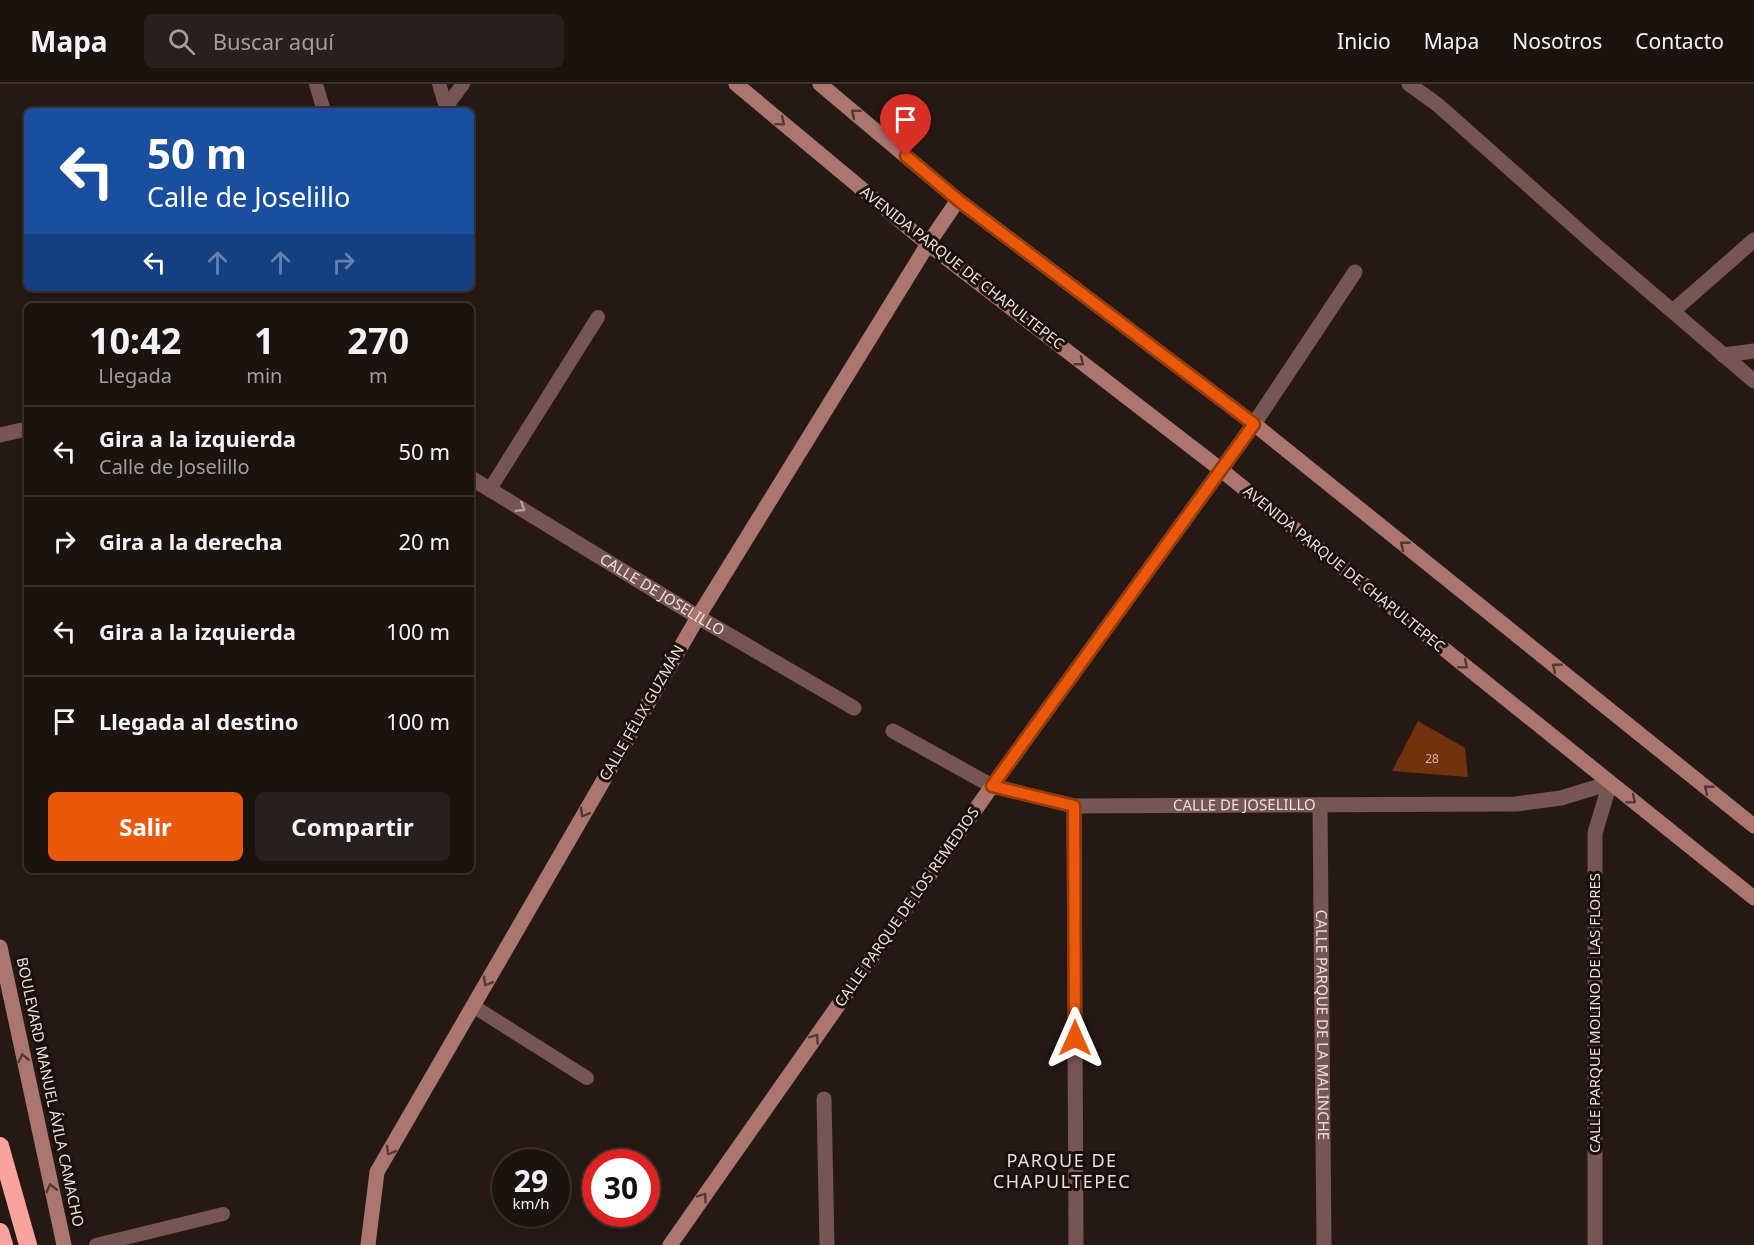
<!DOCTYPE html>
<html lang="es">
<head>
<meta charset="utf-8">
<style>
	:root { --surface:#1c130f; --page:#29201d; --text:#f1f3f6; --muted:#a09e9e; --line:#3a322f; --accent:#ea580c }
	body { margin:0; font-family:"Noto Sans",sans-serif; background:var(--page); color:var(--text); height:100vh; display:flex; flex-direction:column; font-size:22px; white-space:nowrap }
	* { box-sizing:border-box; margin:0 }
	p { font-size:20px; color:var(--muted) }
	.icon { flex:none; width:33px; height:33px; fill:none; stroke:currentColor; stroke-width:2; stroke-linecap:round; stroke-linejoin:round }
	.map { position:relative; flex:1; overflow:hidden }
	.side { position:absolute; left:24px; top:219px; width:450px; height:570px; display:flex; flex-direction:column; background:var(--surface); border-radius:9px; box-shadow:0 3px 9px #0003,0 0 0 2px var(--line) }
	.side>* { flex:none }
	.top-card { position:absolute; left:24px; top:24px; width:450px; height:183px; border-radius:9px; box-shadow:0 3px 9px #0003,0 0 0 2px var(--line); background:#1a4fa0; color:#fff; overflow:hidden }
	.speed { position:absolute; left:492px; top:1065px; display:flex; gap:12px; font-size:30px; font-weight:700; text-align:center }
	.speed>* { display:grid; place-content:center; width:78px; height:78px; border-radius:50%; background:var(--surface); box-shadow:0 3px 9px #0003,0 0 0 2px var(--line); line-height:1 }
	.speed small { font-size:15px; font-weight:400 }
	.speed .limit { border:9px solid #d22; background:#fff; color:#111 }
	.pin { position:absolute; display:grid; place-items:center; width:51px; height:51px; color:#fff; margin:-62px -26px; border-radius:50% 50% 50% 0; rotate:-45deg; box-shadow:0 0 6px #0007 }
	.pin .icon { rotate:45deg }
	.me { position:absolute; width:66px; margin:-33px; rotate:0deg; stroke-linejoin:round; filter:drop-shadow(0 0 4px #0008) }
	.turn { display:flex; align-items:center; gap:21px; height:126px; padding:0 24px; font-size:27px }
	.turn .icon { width:78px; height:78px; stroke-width:2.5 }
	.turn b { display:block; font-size:42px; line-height:51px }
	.lanes { display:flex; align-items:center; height:57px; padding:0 24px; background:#0003; justify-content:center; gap:30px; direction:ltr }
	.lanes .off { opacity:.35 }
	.eta { display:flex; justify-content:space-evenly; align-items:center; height:102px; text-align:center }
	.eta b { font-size:36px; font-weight:700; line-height:42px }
	.action { display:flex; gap:12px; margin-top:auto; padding:12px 24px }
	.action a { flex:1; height:69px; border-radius:9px; background:var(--accent); color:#fff; font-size:24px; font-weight:700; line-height:69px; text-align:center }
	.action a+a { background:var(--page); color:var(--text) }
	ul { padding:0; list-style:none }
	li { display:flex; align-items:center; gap:18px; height:90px; padding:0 24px; border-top:2px solid var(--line) }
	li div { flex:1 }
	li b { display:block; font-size:22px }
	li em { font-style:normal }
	header { display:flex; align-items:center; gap:36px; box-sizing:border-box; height:84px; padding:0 30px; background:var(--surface); border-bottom:2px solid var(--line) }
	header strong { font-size:28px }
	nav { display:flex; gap:33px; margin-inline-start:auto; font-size:21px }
	.search { width:420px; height:54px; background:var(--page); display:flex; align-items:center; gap:15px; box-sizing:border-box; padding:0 21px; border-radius:9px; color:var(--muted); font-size:22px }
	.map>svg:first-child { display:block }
	.building { fill:#72320d }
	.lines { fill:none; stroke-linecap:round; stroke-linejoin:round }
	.lane { stroke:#775552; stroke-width:14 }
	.street { stroke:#775552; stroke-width:15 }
	.secondary { stroke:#ab7570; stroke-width:15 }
	.highway { stroke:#f8a49c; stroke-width:18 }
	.oneway { stroke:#553833 }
	.oneway2 { stroke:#b6a29e }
	.route-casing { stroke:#983908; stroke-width:15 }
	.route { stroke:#ea580c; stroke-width:10 }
	.labels { text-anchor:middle; stroke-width:6; stroke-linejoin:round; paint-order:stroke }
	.number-label { font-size:12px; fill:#ccb5a9 }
	.street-label { font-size:15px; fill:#eae1dd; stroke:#1c100b }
	.quarter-label { font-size:18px; letter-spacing:1.5px; fill:#eae1dd; stroke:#1c100b }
</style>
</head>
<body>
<header>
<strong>Mapa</strong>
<div class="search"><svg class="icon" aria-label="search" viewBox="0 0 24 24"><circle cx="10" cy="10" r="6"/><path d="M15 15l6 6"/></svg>Buscar aquí</div>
<nav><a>Inicio</a><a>Mapa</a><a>Nosotros</a><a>Contacto</a></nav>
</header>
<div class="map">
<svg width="1754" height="1161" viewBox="0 0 1754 1161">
	<rect width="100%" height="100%" fill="#261914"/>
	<path class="building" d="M1418,637l47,27 3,29 -76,-6z"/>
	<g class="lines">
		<path class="lane" d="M316,0l8,27
			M439,0l7,23
			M443,27l20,-27
			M490,405l108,-172
			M473,922l114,72
			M96,1161l127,-31"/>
		<g class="street">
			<path d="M1409,0l29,21 163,145 153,131"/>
			<path d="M1673,227l81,-71"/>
			<path d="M1723,271l31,-4"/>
			<path d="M1254,340l101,-152"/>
			<path d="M0,351l27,-6"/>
			<path id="s1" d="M471,394l227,139 156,91"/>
			<path id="s2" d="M893,647l99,55 82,20 442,-2 45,-6 49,-15"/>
			<path id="s3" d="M1320,721l4,440"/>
			<path d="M1074,722l2,439"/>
			<path d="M824,1015l3,146"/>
			<path d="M1595,1161v-412l15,-50"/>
		</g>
		<path class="secondary" d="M736,0l192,160 292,225 534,429
			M820,0l138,116 296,224 500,402
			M0,863l64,298
			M368,1161l9,-73 321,-555 230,-373 30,-44
			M670,1161l322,-459 262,-362"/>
		<path class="highway" d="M0,1062l28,99
			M0,1148l4,13"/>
	</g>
	<defs><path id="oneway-chevron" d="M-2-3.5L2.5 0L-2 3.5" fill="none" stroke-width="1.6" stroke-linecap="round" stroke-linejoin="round" transform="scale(1.5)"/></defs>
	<g class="oneway">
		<use href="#oneway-chevron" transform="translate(855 29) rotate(-140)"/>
		<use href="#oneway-chevron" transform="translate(781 38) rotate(40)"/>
		<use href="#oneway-chevron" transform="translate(1080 278) rotate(38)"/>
		<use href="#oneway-chevron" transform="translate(1404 461) rotate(-141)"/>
		<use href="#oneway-chevron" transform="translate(1464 581) rotate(39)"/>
		<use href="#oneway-chevron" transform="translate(1556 583) rotate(-141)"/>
		<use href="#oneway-chevron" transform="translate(1708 705) rotate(-141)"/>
		<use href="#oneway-chevron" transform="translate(1632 716) rotate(39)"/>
		<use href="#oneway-chevron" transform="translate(584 729) rotate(120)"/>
		<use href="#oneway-chevron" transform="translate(487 898) rotate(120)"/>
		<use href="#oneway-chevron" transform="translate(815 954) rotate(-55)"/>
		<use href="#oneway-chevron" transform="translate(23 974) rotate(-102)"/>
		<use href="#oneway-chevron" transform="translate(390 1067) rotate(120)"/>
		<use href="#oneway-chevron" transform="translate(51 1104) rotate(-103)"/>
		<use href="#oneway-chevron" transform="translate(703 1113) rotate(-55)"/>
	</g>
	<use class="oneway2" href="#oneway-chevron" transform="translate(521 424) rotate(32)"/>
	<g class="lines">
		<defs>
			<path id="route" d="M906,72l52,44 296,224 -262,362 82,20 1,232"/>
		</defs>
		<use href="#route" class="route-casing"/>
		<use href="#route" class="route"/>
	</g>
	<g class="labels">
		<g class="number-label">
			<text x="1432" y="679">28</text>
		</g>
		<g class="street-label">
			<text transform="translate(962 184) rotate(38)" y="5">AVENIDA PARQUE DE CHAPULTEPEC</text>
			<text transform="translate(1344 485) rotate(39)" y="5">AVENIDA PARQUE DE CHAPULTEPEC</text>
			<text dy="5" stroke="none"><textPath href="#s1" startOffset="224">CALLE DE JOSELILLO</textPath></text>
			<text transform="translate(642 629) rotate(-60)" y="5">CALLE FÉLIX GUZMÁN</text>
			<text dy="5" stroke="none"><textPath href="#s2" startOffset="368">CALLE DE JOSELILLO</textPath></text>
			<text transform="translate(907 823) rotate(-55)" y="5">CALLE PARQUE DE LOS REMEDIOS</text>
			<text transform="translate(1595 929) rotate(-90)" y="5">CALLE PARQUE MOLINO DE LAS FLORES</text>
			<text dy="5" stroke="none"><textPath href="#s3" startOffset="220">CALLE PARQUE DE LA MALINCHE</textPath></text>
			<text transform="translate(50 1008) rotate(78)" y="5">BOULEVARD MANUEL ÁVILA CAMACHO</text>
		</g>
		<g class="quarter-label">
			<text x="1062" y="1083">PARQUE DE<tspan x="1062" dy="21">CHAPULTEPEC</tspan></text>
		</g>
	</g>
</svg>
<div class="speed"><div>29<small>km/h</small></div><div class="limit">30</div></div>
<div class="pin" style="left:906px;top:72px;background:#d93025"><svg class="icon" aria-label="arrive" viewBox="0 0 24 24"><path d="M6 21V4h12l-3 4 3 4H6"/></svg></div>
<svg class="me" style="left:1075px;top:954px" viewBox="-20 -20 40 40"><path d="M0-17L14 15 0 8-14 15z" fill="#ea580c" stroke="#fff" stroke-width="4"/></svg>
<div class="top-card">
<div class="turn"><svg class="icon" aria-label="left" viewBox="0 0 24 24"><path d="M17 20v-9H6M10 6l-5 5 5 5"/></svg><div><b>50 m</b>Calle de Joselillo</div></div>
<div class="lanes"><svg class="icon" aria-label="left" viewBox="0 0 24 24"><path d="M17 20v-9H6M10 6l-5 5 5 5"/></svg><svg class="icon off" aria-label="ahead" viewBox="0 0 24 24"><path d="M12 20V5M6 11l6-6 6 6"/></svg><svg class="icon off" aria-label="ahead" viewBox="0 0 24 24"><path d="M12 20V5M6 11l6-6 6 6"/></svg><svg class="icon off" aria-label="right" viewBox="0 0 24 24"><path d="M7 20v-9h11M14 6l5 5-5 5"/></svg></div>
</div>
<section class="side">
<div class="eta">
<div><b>10:42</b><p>Llegada</p></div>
<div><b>1</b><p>min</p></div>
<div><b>270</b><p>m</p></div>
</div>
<ul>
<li><svg class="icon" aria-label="left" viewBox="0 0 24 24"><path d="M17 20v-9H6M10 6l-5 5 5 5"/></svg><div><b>Gira a la izquierda</b><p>Calle de Joselillo</p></div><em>50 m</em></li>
<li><svg class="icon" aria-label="right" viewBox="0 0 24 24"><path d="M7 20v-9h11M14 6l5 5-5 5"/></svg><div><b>Gira a la derecha</b></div><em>20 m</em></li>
<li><svg class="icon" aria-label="left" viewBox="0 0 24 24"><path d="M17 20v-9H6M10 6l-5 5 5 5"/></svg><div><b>Gira a la izquierda</b></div><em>100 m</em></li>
<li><svg class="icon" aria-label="arrive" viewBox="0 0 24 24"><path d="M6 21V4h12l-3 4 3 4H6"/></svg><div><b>Llegada al destino</b></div><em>100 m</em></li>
</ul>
<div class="action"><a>Salir</a><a>Compartir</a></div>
</section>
</div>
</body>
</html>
